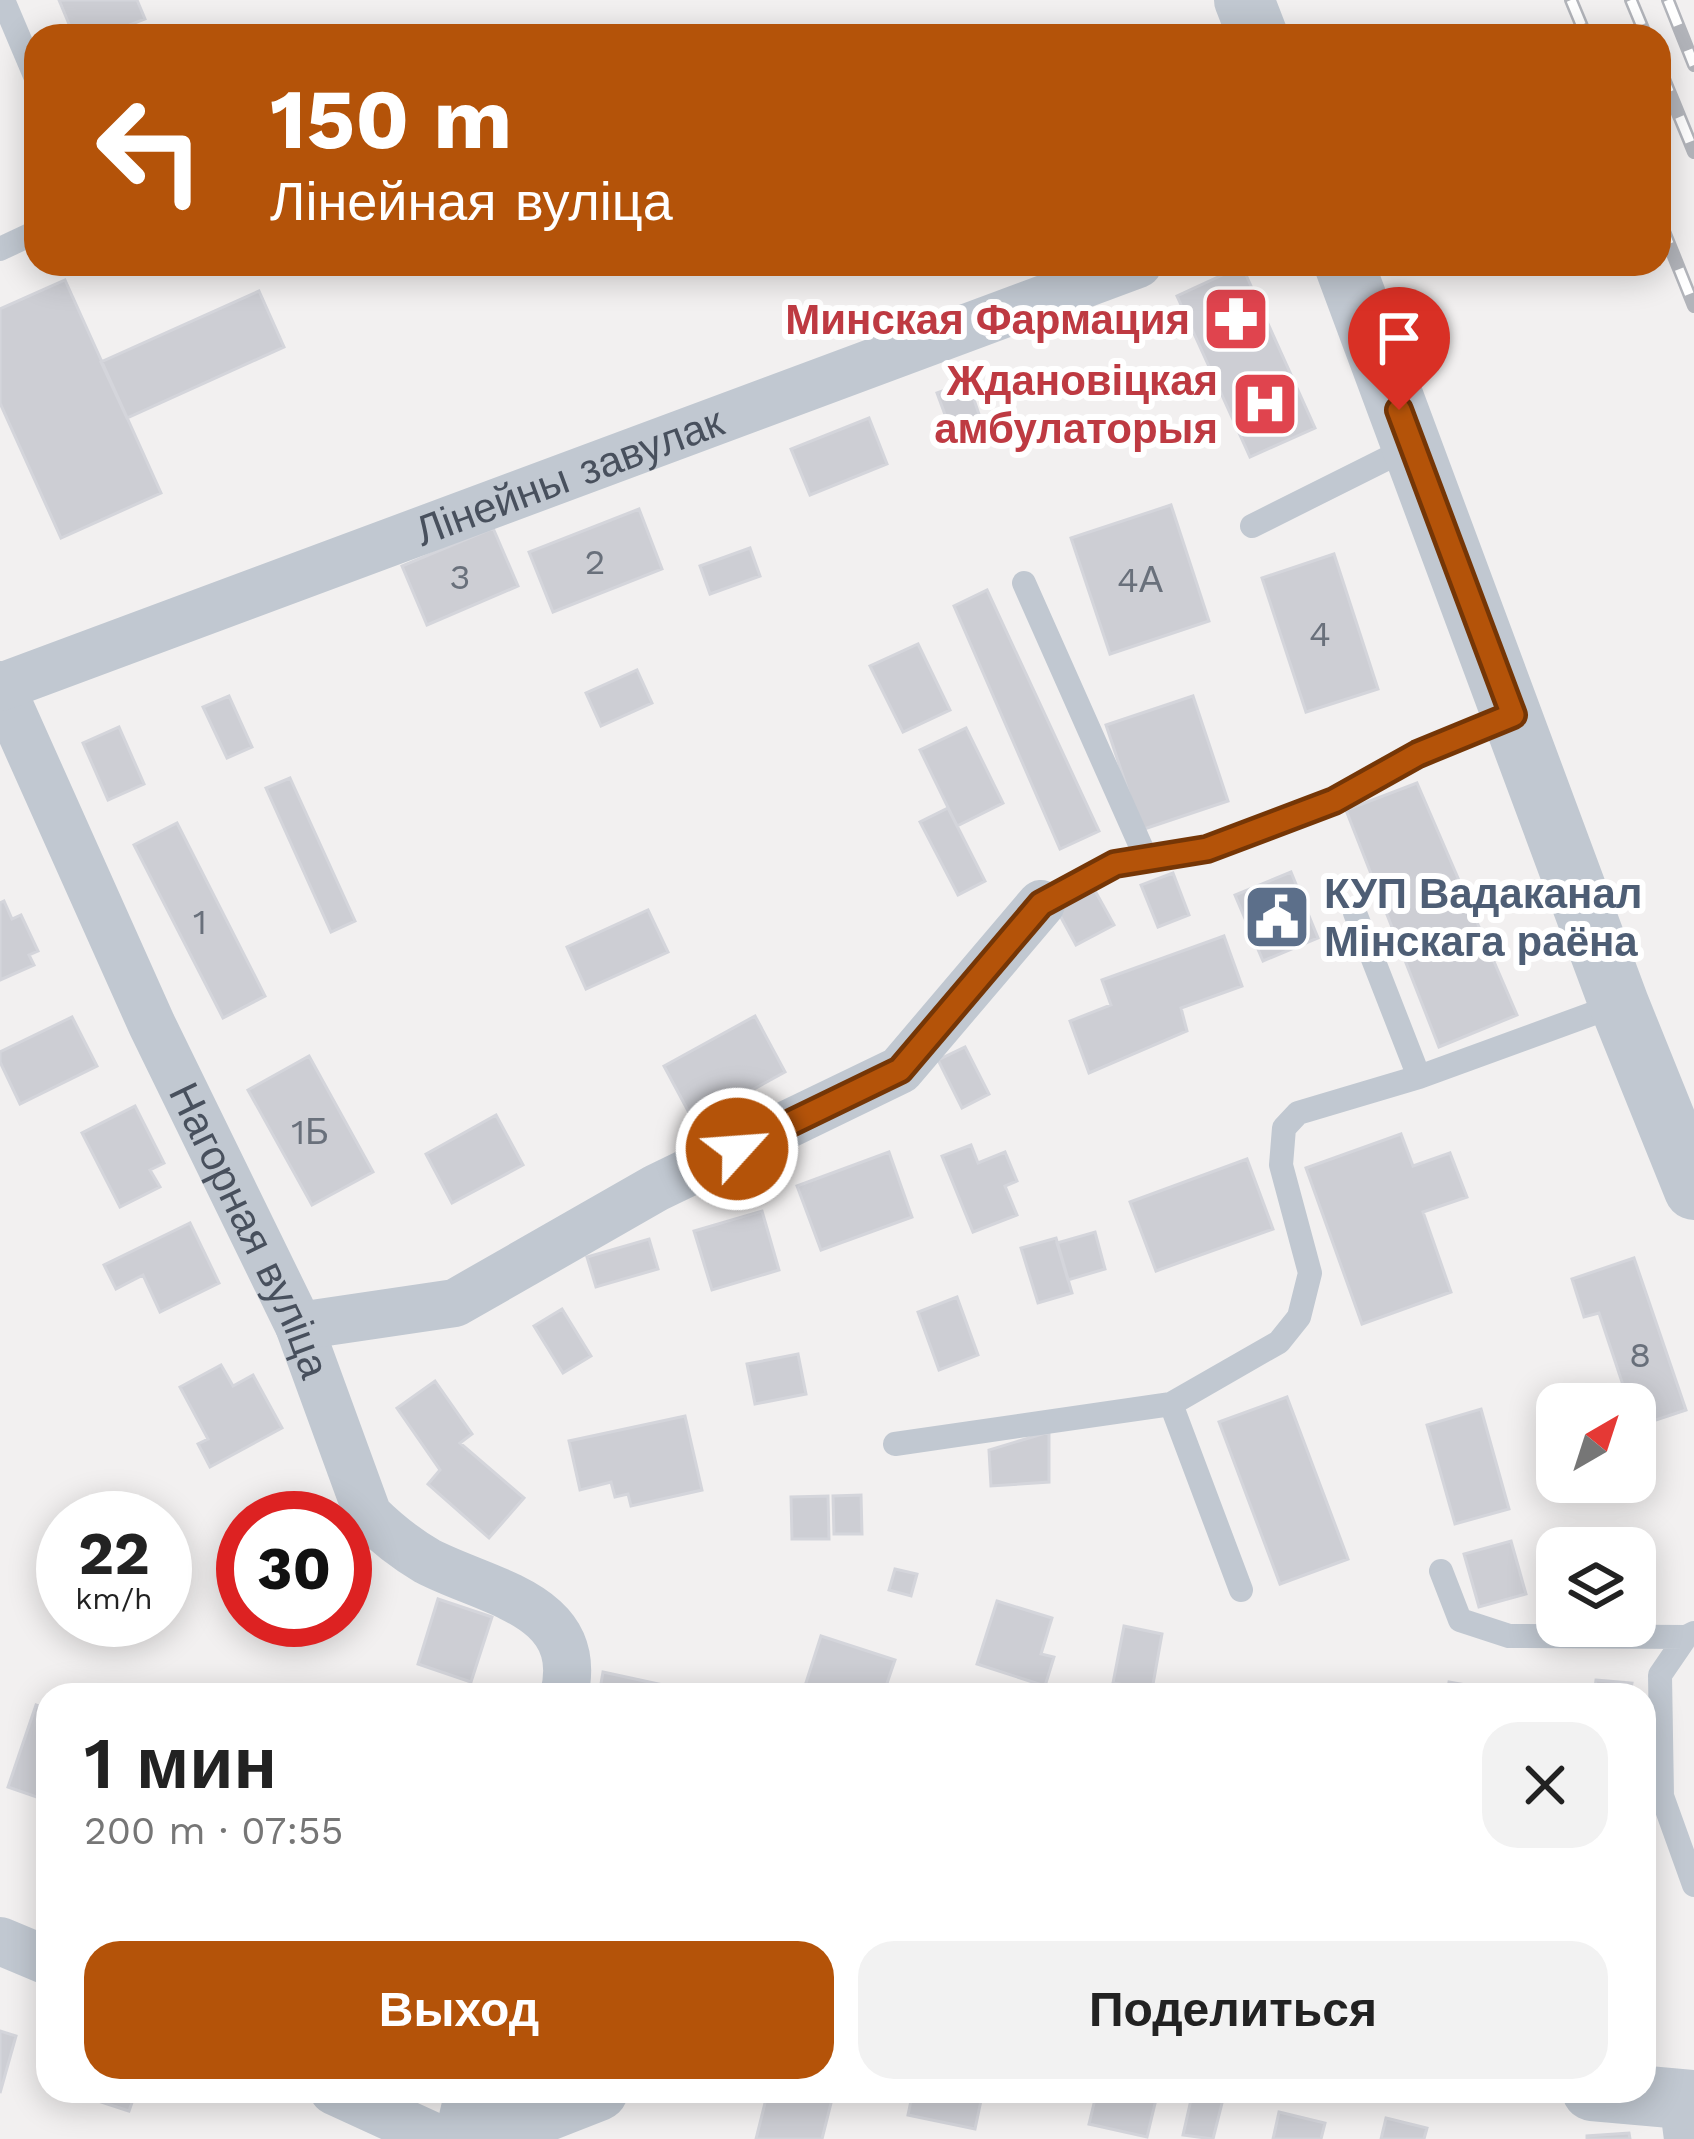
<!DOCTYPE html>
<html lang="ru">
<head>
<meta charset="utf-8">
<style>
	:root { --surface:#fff; --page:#f2f2f2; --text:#222; --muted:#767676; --accent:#b45309 }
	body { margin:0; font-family:"Work Sans",sans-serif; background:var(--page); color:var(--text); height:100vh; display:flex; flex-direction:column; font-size:45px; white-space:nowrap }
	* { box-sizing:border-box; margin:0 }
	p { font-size:39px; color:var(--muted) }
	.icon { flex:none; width:66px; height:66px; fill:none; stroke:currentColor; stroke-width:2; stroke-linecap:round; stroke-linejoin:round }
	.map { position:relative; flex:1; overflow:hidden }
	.side { position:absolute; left:36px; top:1683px; width:1620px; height:420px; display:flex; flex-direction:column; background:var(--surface); border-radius:36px; box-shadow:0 6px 30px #0003 }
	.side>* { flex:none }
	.hud { position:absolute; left:24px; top:24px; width:1647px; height:252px; border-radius:36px; box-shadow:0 6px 30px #0003; background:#b45309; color:#fff; overflow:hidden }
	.needle { width:78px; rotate:39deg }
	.fabs { position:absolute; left:1536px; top:1383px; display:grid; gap:24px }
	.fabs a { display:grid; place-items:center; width:120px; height:120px; border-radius:24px; background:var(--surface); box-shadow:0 6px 30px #0003; font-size:60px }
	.speed { position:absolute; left:36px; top:1491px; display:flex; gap:24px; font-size:60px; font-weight:700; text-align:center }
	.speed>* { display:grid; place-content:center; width:156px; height:156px; border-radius:50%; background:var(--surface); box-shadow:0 6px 30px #0003; line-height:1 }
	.speed small { font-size:30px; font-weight:400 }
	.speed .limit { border:18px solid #d22; background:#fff; color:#111 }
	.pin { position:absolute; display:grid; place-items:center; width:102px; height:102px; color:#fff; margin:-123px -51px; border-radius:50% 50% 50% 0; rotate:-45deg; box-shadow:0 0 12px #0007 }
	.pin .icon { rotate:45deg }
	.me { position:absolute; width:132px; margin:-66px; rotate:64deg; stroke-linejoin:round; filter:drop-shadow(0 0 9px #0008) }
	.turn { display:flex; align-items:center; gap:42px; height:252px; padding:0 48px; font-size:54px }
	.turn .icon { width:156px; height:156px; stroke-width:2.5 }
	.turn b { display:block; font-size:84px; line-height:102px }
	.round { display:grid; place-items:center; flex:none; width:126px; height:126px; border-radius:36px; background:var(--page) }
	.headline { display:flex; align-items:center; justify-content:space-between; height:204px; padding:0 48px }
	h1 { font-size:72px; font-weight:600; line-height:90px }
	.cta { display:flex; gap:24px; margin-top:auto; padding:24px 48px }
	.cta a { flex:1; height:138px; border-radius:36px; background:var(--accent); color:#fff; font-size:48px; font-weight:600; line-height:138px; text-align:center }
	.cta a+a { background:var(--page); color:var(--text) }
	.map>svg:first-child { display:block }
	.building { fill:#cdced4; stroke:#d4d5db; stroke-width:3 }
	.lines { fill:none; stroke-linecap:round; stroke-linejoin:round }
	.service { stroke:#c1c8d1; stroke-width:24 }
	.minor { stroke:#c1c8d1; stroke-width:48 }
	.tertiary { stroke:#c1c8d1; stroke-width:60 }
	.rail-casing { stroke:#b2b4ba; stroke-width:14 }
	.rail { stroke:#fff; stroke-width:9; stroke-dasharray:27; stroke-linecap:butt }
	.route-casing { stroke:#753606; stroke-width:30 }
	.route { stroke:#b45309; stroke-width:21 }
	.labels { text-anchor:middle; stroke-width:12; stroke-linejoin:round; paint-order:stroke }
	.number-label { font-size:36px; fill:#69707b }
	.health-label { font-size:42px; font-weight:bold; fill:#be3a42; stroke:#fff; text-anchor:end }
	.street-label { font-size:42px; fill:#48505d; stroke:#fff }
	.service-label { font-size:42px; font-weight:bold; fill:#4e5e75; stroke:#fff; text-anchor:start }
</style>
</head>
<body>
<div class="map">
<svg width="1694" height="2139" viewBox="0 0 1694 2139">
	<rect width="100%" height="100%" fill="#f2f0f0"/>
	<path class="building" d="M59,0h78l8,19 -43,17h-28z
		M1242,266l73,162 -65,29 -73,-161z
		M65,280l96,213 -100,45 -61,-135v-94z
		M259,291l25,56 -157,71 -26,-56z
		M968,382l13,38 -30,11 -14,-38z
		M869,418l18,46 -77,31 -19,-46z
		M1171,505l38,116 -99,33 -39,-116z
		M639,509l23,60 -109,43 -24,-60z
		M493,528l25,58 -91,39 -25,-59z
		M750,548l10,28 -50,18 -10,-28z
		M1334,554l44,135 -72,23 -44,-134z
		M987,590l112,241 -39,18 -106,-243z
		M918,644l32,66 -47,22 -33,-66z
		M637,670l15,33 -51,23 -15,-33z
		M229,696l23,51 -25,11 -24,-51z
		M1193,696l35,105 -87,29 -35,-105z
		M119,727l25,57 -36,16 -25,-57z
		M966,728l37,75 -46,23 -37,-76z
		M290,778l65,143 -24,11 -65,-144z
		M1417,783l100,232 -78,32 -93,-237z
		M948,808l37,73 -27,14 -38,-73z
		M177,823l88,173 -42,22 -89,-173z
		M1291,872l27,66 -55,23 -28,-66z
		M1173,873l16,42 -31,12 -17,-42z
		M1094,889l20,36 -38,20 -19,-35z
		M4,901l8,18 9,-4 17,36 -9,4 5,10 -34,15v-77z
		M648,910l20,42 -82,37 -19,-42z
		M1224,936l18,50 -61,22 6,23 -98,42 -19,-52 41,-16 -9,-25z
		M755,1016l30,56 -91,50 -30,-56z
		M72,1017l25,49 -77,38 -20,-42v-10z
		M965,1047l24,47 -27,14 -24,-48z
		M309,1056l64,116 -61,33 -64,-115z
		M135,1106l29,57 -14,7 10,17 -40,20 -38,-74z
		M496,1115l27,50 -71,38 -26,-49z
		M1401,1134l12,32 37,-13 17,44 -44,15 28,80 -89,32 -56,-156z
		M971,1145l7,18 27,-11 12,29 -12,5 12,29 -44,17 -31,-76z
		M889,1152l23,65 -91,33 -24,-64z
		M1247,1159l26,70 -117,42 -26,-69z
		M762,1211l17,59 -67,20 -18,-59z
		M190,1223l29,60 -59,29 -17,-37 -27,14 -12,-24z
		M1095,1232l10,37 -37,11 -11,-37z
		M1056,1238l16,55 -34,10 -17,-55z
		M649,1239l9,30 -62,18 -9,-30z
		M1634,1258l52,152 -51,17v-23h-15l-3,-10 8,-3 -26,-78 -15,4 -12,-38z
		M957,1297l21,58 -39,15 -21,-58z
		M562,1309l29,47 -28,17 -29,-47z
		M798,1354l8,40 -51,10 -8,-40z
		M221,1365l12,21 20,-11 29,53 -72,39 -12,-23 10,-5 -28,-52z
		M435,1381l37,53 -12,9 64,55 -35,40 -61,-54 12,-14 -43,-62z
		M1287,1397l61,162 -68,25 -61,-162z
		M1481,1409l28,100 -54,15 -28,-99z
		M685,1416l17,74 -71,16 -3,-12 -13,3 -4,-15 -31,8 -11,-49z
		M1049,1432v50l-58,4 -2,-36z
		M861,1495l1,39h-28l-1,-38z
		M828,1496l1,43h-37l-1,-42z
		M1511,1541l15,53 -47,13 -15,-53z
		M895,1569l22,5 -6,22 -22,-6z
		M438,1599l54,18 -21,65 -53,-18z
		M997,1601l55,17 -11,36 13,3 -9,29 -68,-22z
		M294,1620h50l-15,12 -34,-2z
		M1124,1626l38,8 -10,56 -39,-7z
		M821,1636l74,24 -12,35h-60l-19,-6z
		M603,1672l69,15 -2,8h-71z
		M1596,1680l36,3 -2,12h-36z
		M1449,1682l73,13h-75z
		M36,1705l12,5v91l-40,-14z
		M0,2031l16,5 -16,57z
		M98,2091h38l-7,20 -34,-11z
		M768,2091h66l-12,48h-66z
		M913,2091h70l-8,38 -67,-14z
		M1097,2091h61l-11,46 -58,-13z
		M1193,2091h32l-12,48 -30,-4z
		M1279,2112l46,11 -4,16h-48z
		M1386,2118l41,10 -3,11h-43z
		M1629,2133l1,6h-43v-3z"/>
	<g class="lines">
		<path class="service" d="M3,0l33,78
			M0,249l36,-17
			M1252,526l158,-79
			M1024,583l123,277
			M1041,904l74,-40 92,-15 126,-48 85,-47 93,-39
			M1355,913l64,164 200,-73
			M1171,1404l70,186
			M895,1444l276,-40 108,-62 20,-25 11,-44 -29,-108 3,-37 14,-15 121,-36
			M1441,1571l19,49 49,16 177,1
			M1694,1633l-8,4 -26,38 2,121 32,89"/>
		<g class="minor">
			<path id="s1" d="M0,685l152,340 147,301 69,189c18,18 37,33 59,46 61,32 159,43 137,134"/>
			<path id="s2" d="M1,687l1137,-423"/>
			<path d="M299,1326l156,-23 201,-115 244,-118 141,-166"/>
			<path d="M0,1941l48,20"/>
			<path d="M334,2091l105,48"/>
			<path d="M1683,2100l5,39"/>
			<path d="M458,2139l11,-48"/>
		</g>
		<path class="tertiary" d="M1244,0l14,36
			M1344,264l275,740 75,186
			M1592,2091l102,9
			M476,2139l122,-48"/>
		<defs>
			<path id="rail" d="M1571,0l15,36
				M1631,0l15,36
				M1668,0l26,65
				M1659,67l35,85
				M1659,219l35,87"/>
		</defs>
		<use href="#rail" class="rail-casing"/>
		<use href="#rail" class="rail"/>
	</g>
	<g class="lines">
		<defs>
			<path id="route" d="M737,1149l163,-79 141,-166 74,-40 92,-15 127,-48 84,-47 95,-39 -114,-305"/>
		</defs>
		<use href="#route" class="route-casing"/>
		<use href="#route" class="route"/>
	</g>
	<defs>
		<symbol id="pharmacy-square" viewBox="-11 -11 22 22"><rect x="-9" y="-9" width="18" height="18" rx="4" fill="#e0444e" stroke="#fff"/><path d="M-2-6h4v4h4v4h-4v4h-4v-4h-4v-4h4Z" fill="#fff"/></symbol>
		<symbol id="hospital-square" viewBox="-11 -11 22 22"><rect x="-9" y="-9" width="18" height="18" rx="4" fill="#e0444e" stroke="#fff"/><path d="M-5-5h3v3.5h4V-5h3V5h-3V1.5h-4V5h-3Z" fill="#fff"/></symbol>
		<symbol id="civic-square" viewBox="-11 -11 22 22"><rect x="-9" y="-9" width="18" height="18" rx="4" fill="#5c6f8a" stroke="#fff"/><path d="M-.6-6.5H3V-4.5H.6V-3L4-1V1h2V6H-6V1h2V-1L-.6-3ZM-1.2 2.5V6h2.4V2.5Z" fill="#fff"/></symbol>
	</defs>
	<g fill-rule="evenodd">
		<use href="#pharmacy-square" x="1198" y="281" width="76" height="76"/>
		<use href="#hospital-square" x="1227" y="366" width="76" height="76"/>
		<use href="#civic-square" x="1239" y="879" width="76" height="76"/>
	</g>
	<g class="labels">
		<g class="number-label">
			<text x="595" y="574">2</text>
			<text x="460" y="589">3</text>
			<text x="1140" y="592">4А</text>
			<text x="1320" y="646">4</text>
			<text x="200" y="934">1</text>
			<text x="310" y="1144">1Б</text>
			<text x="1640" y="1367">8</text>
		</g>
		<g class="health-label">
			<text x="1190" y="334">Минская Фармация</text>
			<text x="1218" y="395">Ждановіцкая<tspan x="1218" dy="48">амбулаторыя</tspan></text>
		</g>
		<g class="street-label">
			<text dy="15" stroke="none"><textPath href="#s2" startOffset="606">Лінейны завулак</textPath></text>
			<text dy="15" stroke="none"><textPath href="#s1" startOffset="600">Нагорная вуліца</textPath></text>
		</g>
		<g class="service-label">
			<text x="1324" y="908">КУП Вадаканал<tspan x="1324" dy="48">Мінскага раёна</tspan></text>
		</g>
	</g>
</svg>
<div class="fabs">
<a><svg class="needle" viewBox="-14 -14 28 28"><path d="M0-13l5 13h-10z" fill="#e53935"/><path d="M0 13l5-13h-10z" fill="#767676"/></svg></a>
<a><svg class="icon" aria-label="layers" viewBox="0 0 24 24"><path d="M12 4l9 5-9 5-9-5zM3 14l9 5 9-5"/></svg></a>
</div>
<div class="speed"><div>22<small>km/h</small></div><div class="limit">30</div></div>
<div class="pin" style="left:1399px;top:410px;background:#d93025"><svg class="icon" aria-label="arrive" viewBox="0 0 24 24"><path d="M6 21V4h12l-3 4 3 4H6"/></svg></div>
<svg class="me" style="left:737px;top:1149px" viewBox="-20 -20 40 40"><circle r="17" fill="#b45309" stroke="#fff" stroke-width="3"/><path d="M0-11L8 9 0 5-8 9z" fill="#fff"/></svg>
<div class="hud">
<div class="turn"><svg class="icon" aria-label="left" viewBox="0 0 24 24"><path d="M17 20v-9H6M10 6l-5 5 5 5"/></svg><div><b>150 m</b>Лінейная вуліца</div></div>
</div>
<section class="side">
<div class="headline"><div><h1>1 мин</h1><p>200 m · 07:55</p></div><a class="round"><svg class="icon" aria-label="close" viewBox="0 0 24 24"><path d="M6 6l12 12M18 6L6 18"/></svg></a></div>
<div class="cta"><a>Выход</a><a>Поделиться</a></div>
</section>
</div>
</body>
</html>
